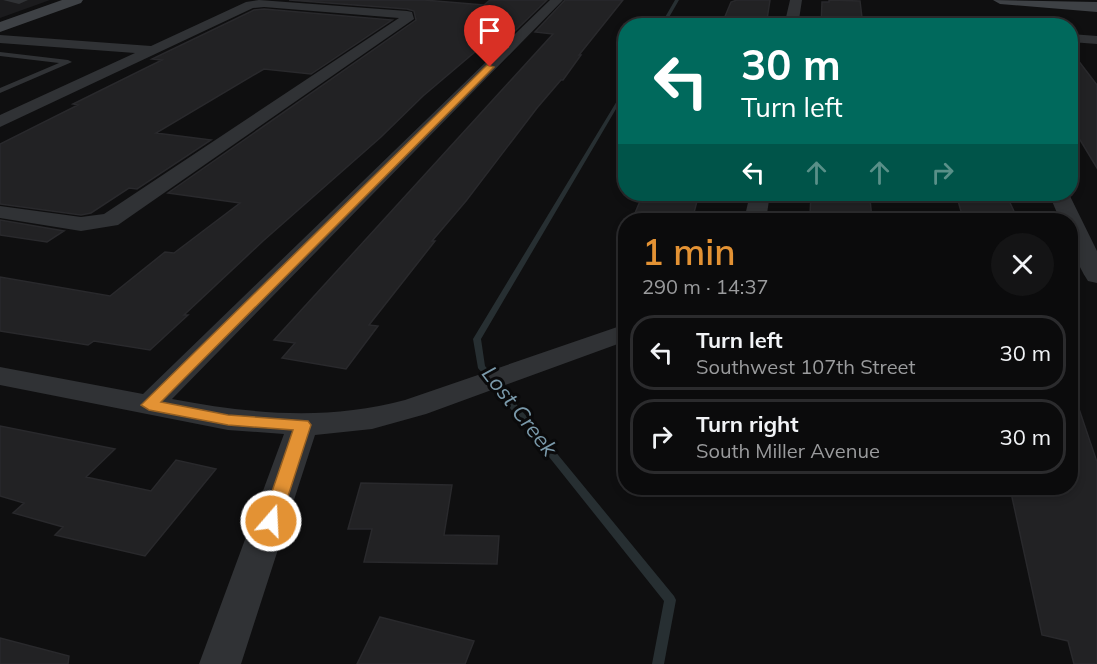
<!DOCTYPE html>
<html lang="en">
<head>
<meta charset="utf-8">
<style>
	:root { --surface:#0b0b0c; --page:#141415; --text:#f1f3f6; --muted:#9a9b9d; --line:#2b2b2d; --accent:#e39234 }
	body { margin:0; font-family:Mulish,sans-serif; background:var(--page); color:var(--text); height:100vh; display:flex; flex-direction:column; font-size:22px; white-space:nowrap }
	* { box-sizing:border-box; margin:0 }
	p { font-size:20px; color:var(--muted) }
	.icon { flex:none; width:33px; height:33px; fill:none; stroke:currentColor; stroke-width:2; stroke-linecap:round; stroke-linejoin:round }
	.map { position:relative; flex:1; overflow:hidden }
	.sheet { position:absolute; left:618px; top:213px; width:460px; height:282px; display:flex; flex-direction:column; background:var(--surface); border-radius:24px; box-shadow:0 3px 9px #0003,0 0 0 2px var(--line) }
	.sheet>* { flex:none }
	.banner { position:absolute; left:618px; top:18px; width:460px; height:183px; border-radius:24px; box-shadow:0 3px 9px #0003,0 0 0 2px var(--line); background:#00695c; color:#fff; overflow:hidden }
	.pin { position:absolute; display:grid; place-items:center; width:51px; height:51px; color:#fff; margin:-62px -26px; border-radius:50% 50% 50% 0; rotate:-45deg; box-shadow:0 0 6px #0007 }
	.pin .icon { rotate:45deg }
	.me { position:absolute; width:66px; margin:-33px; rotate:19deg; stroke-linejoin:round; filter:drop-shadow(0 0 4px #0008) }
	.turn { display:flex; align-items:center; gap:21px; height:126px; padding:0 24px; font-size:27px }
	.turn .icon { width:78px; height:78px; stroke-width:2.5 }
	.turn b { display:block; font-size:42px; line-height:51px }
	.lanes { display:flex; align-items:center; height:57px; padding:0 24px; background:#0003; justify-content:center; gap:30px; direction:ltr }
	.lanes .off { opacity:.35 }
	.round { display:grid; place-items:center; flex:none; width:63px; height:63px; border-radius:32px; background:var(--page) }
	.head { display:flex; align-items:center; justify-content:space-between; height:102px; padding:0 24px }
	h1 { font-size:36px; font-weight:600; line-height:45px; color:var(--accent) }
	ul { padding:0; list-style:none }
	li { display:flex; align-items:center; gap:18px; height:75px; margin:0 12px 9px; padding:0 12px; border:3px solid var(--line); border-radius:24px }
	li div { flex:1 }
	li b { display:block; font-size:22px }
	li em { font-style:normal }
	.map>svg:first-child { display:block }
	.built { fill:#1b1b1d }
	.lines { fill:none; stroke-linecap:round; stroke-linejoin:round }
	.stream { fill:#272f32; fill-rule:evenodd }
	.building { fill:#222224; stroke:#29292c; stroke-width:1.5 }
	.service { fill:#303235; fill-rule:evenodd }
	.minor { fill:#303235; fill-rule:evenodd }
	.secondary { fill:#3e4145; fill-rule:evenodd }
	.route { fill:#e39234; stroke:#945f22; stroke-width:1.5 }
	.labels { text-anchor:middle; stroke-width:6; stroke-linejoin:round; paint-order:stroke }
	.water-label { font-size:22px; font-style:italic; fill:#7a99aa; stroke:#0a0a0b }
</style>
</head>
<body>
<div class="map">
<svg width="1097" height="664" viewBox="0 0 1097 664">
	<rect width="100%" height="100%" fill="#0f0f10"/>
	<path class="built" d="M0,0h50l-50,18z"/>
	<g class="lines">
		<path class="stream" d="M675,0h4l-15,26h-4z
			M626,86v6l-145,247 4,27 189,230 2,4 -12,64h-12l12,-63 -186,-233 -5,-29z"/>
	</g>
	<path class="building" d="M289,0h135l60,5 6,-5h57l-32,31 -13,-2 -79,67 -42,41 -118,104 -79,74h4l-38,35 -56,-9 -6,4 -88,-14v-54l110,19 55,-44 9,1 66,-50 -72,-10 248,-173 -2,-9 -7,-2z
		M565,0h58l-44,55h2l-18,25h-2l-24,28 -71,93 -34,40h3l-66,84 9,1 -32,43 -64,-11 13,-15 -21,-3 279,-306 -18,-2z
		M737,0h33l-4,26h-45l10,-24z
		M829,0l31,1 3,25h-42l1,-24h7z
		M264,9l128,11 -81,54 -47,-5 -108,64 55,7 -74,49 -8,-1 -38,25 -10,2 -81,-11v-60l78,-39 -5,-1 89,-44 -10,-1 102,-49z
		M1071,51l26,34v83l-26,-43z
		M643,194h56l-7,26h-47l2,-6 -12,-1z
		M811,194h25l34,5 2,21 -62,-5z
		M956,194h50l12,26 -55,-2z
		M0,220l64,11 -17,11 -47,-7z
		M1071,397h4l22,65v202h-23l-6,-23 -26,-6 -32,-147h61z
		M0,426l115,23 -29,28 65,14 25,-31 40,9 -71,87 -90,-21 8,-8 -50,-14 11,-10 -24,-7z
		M361,483l91,2 -8,50 55,1 -2,28 -133,-2 8,-33h-24z
		M380,617l94,24 -9,23h-108z
		M0,638l69,18 -1,8h-68z"/>
	<g class="lines">
		<path class="service" d="M3,0h25l-9,4z
			M0,52l68,8 4,2 -72,31v-5l59,-25 -59,-7z"/>
		<path class="minor" d="M259,0l148,11 5,1 2,7 -296,206 -37,6 -81,-13v-12l81,11 23,-3 295,-196 -135,-11 -11,1 -253,119v-12l135,-62 -135,-10v-8l151,11 95,-44z
			M550,0h13l-391,399c79,15 155,22 233,1l221,-76v17l-200,73 -54,15 -57,6 -74,229h-42l85,-230 -56,-4 -228,-45v-18l143,27z
			M790,0h12l-4,26h-14z
			M1071,34l26,2v8l-26,-2z
			M750,194h20l-4,26h-22z
			M1049,194h20l28,57v32l-9,-2c-13,-19 -17,-37 -17,-61h-11z"/>
		<path class="secondary" d="M62,0h21l-2,3 -81,29v-10z
			M993,0l104,2v10l-97,-8z"/>
	</g>
	<path class="route" d="M487,65l7,2 -333,335 67,13 80,6 3,4 -31,96 -3,5 -6,2 -6,-2 -3,-5 31,-91 -65,-5 -79,-15 -8,-5z"/>
	<g class="labels">
		<g class="water-label">
			<text transform="translate(520 411) rotate(52)" y="8">Lost Creek</text>
		</g>
	</g>
</svg>
<div class="pin" style="left:490px;top:67px;background:#d93025"><svg class="icon" aria-label="arrive" viewBox="0 0 24 24"><path d="M6 21V4h12l-3 4 3 4H6"/></svg></div>
<svg class="me" style="left:271px;top:521px" viewBox="-20 -20 40 40"><circle r="17" fill="#e39234" stroke="#fff" stroke-width="3"/><path d="M0-11L8 9 0 5-8 9z" fill="#fff"/></svg>
<div class="banner">
<div class="turn"><svg class="icon" aria-label="left" viewBox="0 0 24 24"><path d="M17 20v-9H6M10 6l-5 5 5 5"/></svg><div><b>30 m</b>Turn left</div></div>
<div class="lanes"><svg class="icon" aria-label="left" viewBox="0 0 24 24"><path d="M17 20v-9H6M10 6l-5 5 5 5"/></svg><svg class="icon off" aria-label="ahead" viewBox="0 0 24 24"><path d="M12 20V5M6 11l6-6 6 6"/></svg><svg class="icon off" aria-label="ahead" viewBox="0 0 24 24"><path d="M12 20V5M6 11l6-6 6 6"/></svg><svg class="icon off" aria-label="right" viewBox="0 0 24 24"><path d="M7 20v-9h11M14 6l5 5-5 5"/></svg></div>
</div>
<section class="sheet">
<div class="head"><div><h1>1 min</h1><p>290 m · 14:37</p></div><a class="round"><svg class="icon" aria-label="close" viewBox="0 0 24 24"><path d="M6 6l12 12M18 6L6 18"/></svg></a></div>
<ul>
<li><svg class="icon" aria-label="left" viewBox="0 0 24 24"><path d="M17 20v-9H6M10 6l-5 5 5 5"/></svg><div><b>Turn left</b><p>Southwest 107th Street</p></div><em>30 m</em></li>
<li><svg class="icon" aria-label="right" viewBox="0 0 24 24"><path d="M7 20v-9h11M14 6l5 5-5 5"/></svg><div><b>Turn right</b><p>South Miller Avenue</p></div><em>30 m</em></li>
</ul>
</section>
</div>
</body>
</html>
